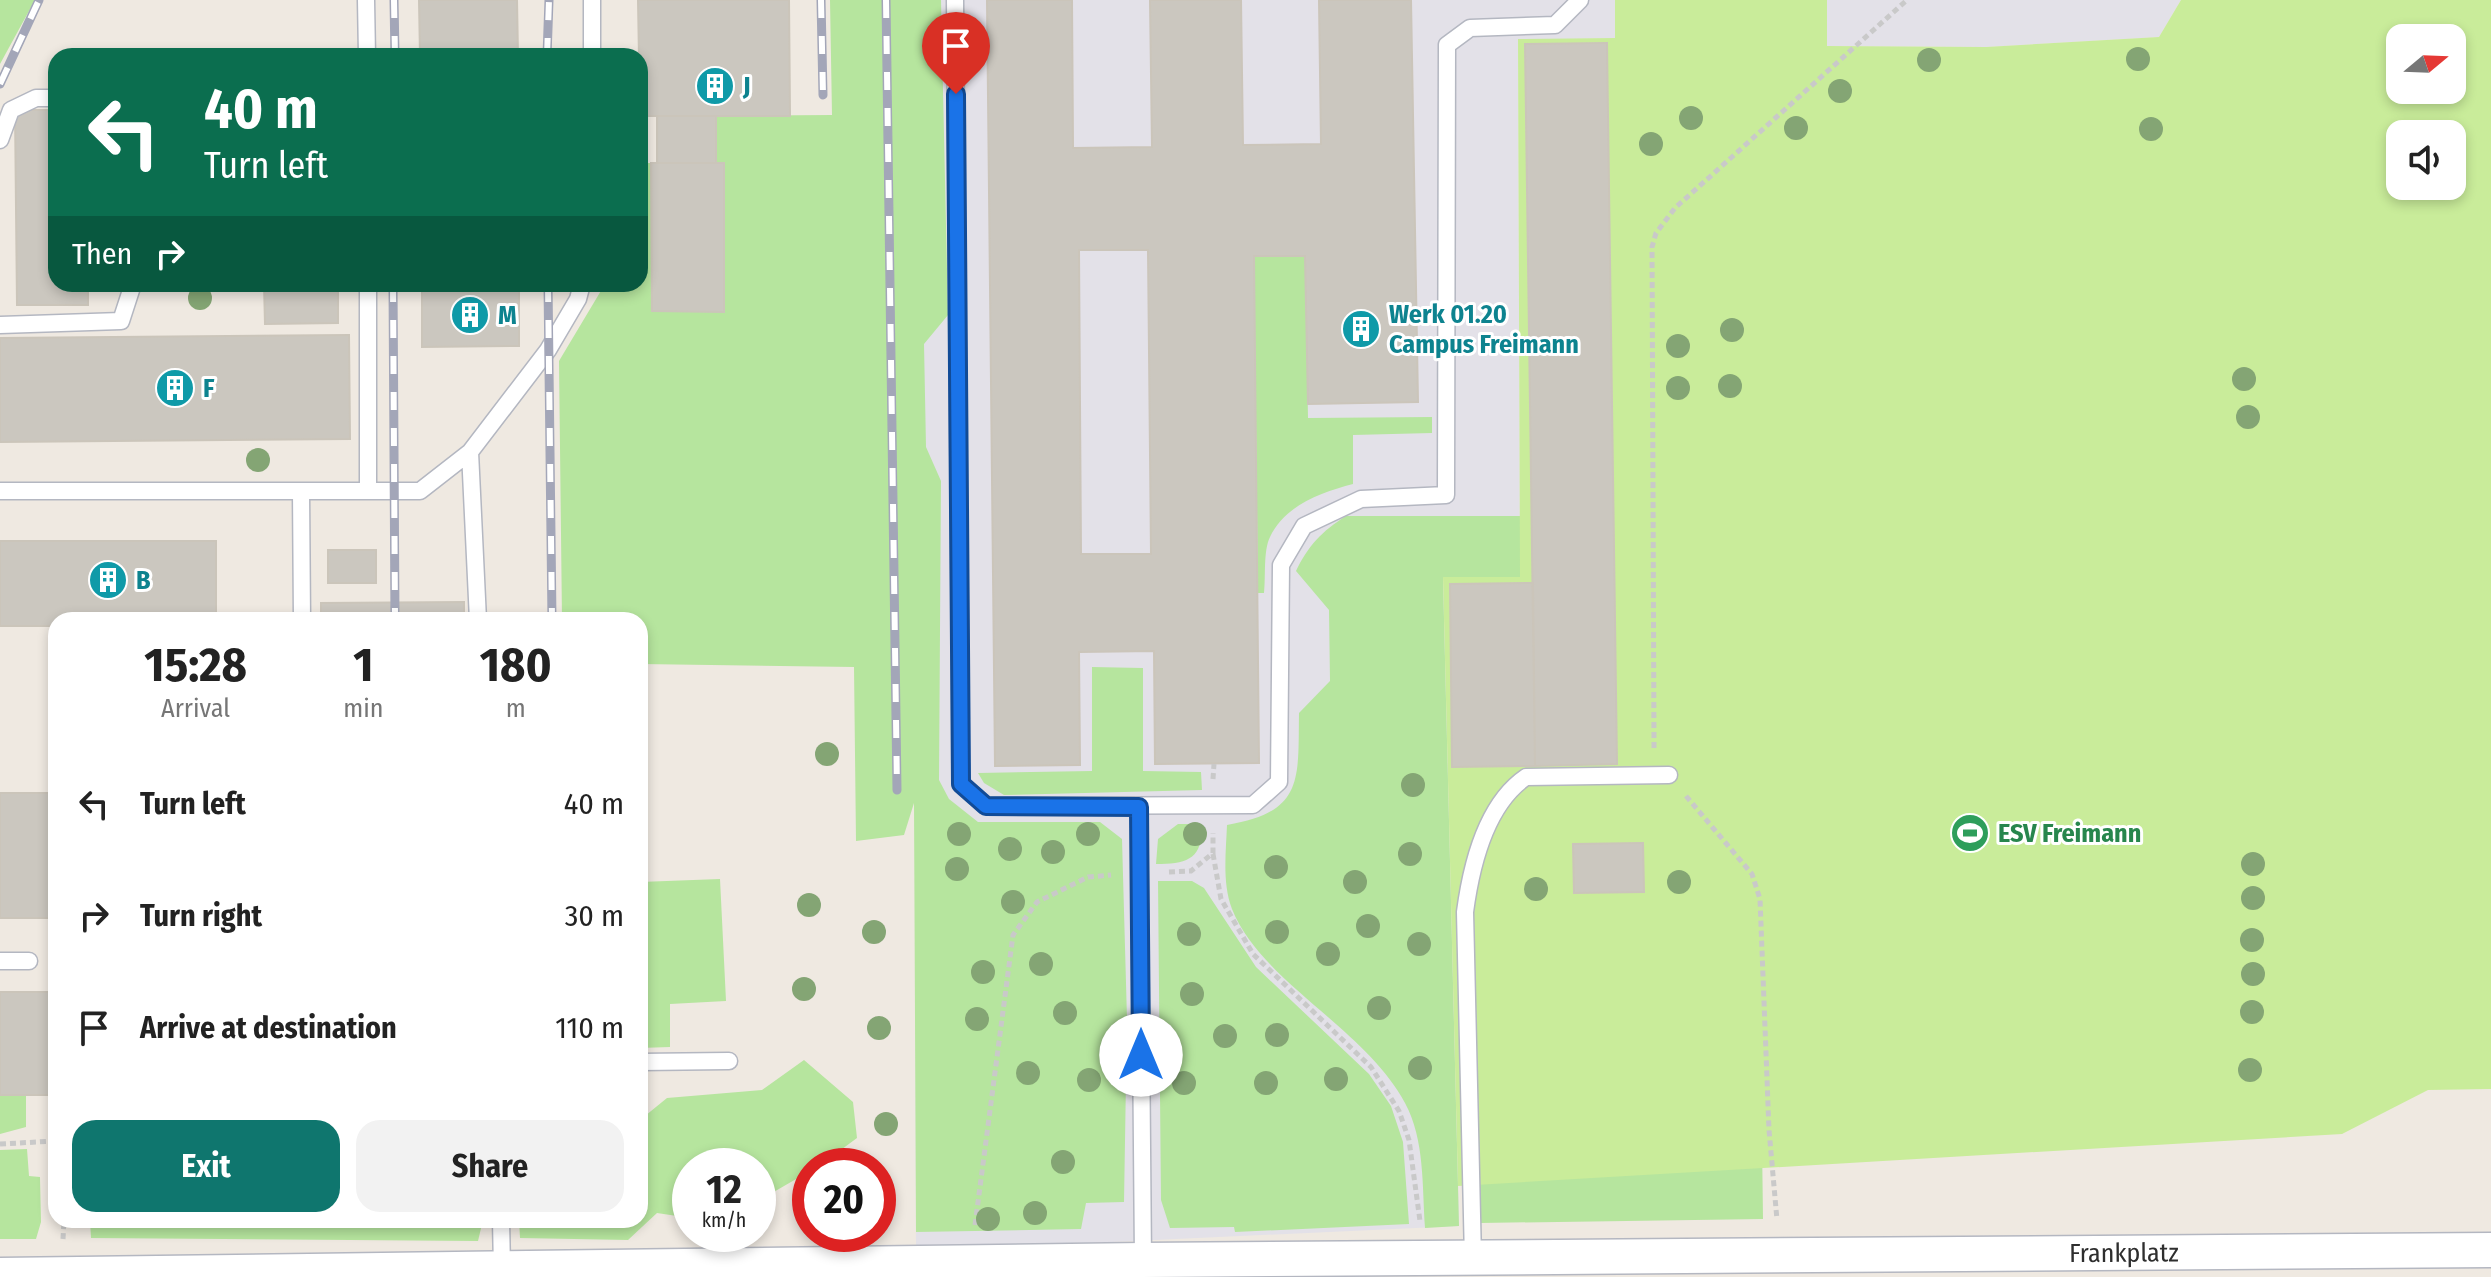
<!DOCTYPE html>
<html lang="en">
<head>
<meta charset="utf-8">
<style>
	:root { --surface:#fff; --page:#f2f2f2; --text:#222; --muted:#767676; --accent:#0f766e }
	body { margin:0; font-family:"Fira Sans Condensed",sans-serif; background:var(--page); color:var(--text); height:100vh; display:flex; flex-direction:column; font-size:30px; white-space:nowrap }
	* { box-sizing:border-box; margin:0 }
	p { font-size:26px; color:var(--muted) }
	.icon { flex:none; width:44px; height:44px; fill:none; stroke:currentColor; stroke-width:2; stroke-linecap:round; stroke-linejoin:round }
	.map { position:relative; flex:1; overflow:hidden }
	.panel { position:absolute; left:48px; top:612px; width:600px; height:616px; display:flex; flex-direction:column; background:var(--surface); border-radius:24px; box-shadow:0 4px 12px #0003 }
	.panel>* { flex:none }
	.top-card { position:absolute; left:48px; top:48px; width:600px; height:244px; border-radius:24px; box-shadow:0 4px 12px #0003; background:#0b6e4f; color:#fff; overflow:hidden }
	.needle { width:52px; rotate:71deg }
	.buttons { position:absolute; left:2386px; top:24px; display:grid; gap:16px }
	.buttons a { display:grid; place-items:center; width:80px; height:80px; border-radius:16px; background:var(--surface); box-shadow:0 4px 12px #0003; font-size:40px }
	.speed { position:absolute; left:672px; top:1148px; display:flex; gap:16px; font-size:40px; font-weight:700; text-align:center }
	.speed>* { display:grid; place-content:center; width:104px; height:104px; border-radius:50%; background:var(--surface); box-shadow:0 4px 12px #0003; line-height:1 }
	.speed small { font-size:20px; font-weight:400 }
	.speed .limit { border:12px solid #d22; background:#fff; color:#111 }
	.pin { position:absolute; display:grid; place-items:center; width:68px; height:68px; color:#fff; margin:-82px -34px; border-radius:50% 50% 50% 0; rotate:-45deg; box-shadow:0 0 8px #0007 }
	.pin .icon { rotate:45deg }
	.me { position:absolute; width:88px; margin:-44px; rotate:0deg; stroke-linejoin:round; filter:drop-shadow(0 0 6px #0008) }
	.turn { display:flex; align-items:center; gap:28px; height:168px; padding:0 24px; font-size:36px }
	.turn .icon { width:104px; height:104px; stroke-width:2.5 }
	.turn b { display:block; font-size:56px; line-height:68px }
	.then { display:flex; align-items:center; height:76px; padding:0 24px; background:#0003; gap:16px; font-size:30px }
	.eta { display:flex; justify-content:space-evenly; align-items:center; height:136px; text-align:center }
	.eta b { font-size:48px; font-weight:700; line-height:56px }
	.button { display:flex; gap:16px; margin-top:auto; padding:16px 24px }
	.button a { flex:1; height:92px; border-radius:24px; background:var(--accent); color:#fff; font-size:32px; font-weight:700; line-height:92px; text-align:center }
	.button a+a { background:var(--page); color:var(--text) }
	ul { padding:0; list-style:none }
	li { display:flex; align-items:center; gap:24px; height:112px; padding:0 24px }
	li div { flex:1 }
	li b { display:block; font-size:30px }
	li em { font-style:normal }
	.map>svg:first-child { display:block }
	.industrial { fill:#e3e1e8 }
	.green { fill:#b6e59e }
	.pitch { fill:#c9ec9a; fill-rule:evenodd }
	.building { fill:#cbc7bf; stroke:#cbc5ba; stroke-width:2; fill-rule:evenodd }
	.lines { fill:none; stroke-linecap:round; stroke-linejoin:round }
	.service-casing { stroke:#b4b7c1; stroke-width:19 }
	.minor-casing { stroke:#b4b7c1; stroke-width:37 }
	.path { stroke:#c9c9c9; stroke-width:5; stroke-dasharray:6 4; stroke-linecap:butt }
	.service { stroke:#fff; stroke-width:16 }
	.minor { stroke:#fff; stroke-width:34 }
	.rail-casing { stroke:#a3a6b8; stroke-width:9 }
	.rail { stroke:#fff; stroke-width:6; stroke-dasharray:18; stroke-linecap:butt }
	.tree { fill:#84a574 }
	.route-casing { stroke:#114b97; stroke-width:20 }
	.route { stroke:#1a73e8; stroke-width:14 }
	.labels { text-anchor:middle; stroke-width:6; stroke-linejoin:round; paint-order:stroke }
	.culture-label { font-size:26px; font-weight:bold; fill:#0d838f; stroke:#fff; text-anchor:start }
	.leisure-label { font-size:26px; font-weight:bold; fill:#27864d; stroke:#fff; text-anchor:start }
	.street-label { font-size:26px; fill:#2e2e2e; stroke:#fff }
</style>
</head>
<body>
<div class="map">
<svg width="2491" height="1277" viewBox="0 0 2491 1277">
	<rect width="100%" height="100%" fill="#efe9e1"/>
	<path class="industrial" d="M904,0h711l1,38 -98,2 2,537h-77l16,649 -543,25 -1,-408z
		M1827,0h354l-22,37 -173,10 -159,-1z"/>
	<path class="green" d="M0,0h35l-35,64z
		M830,0h111l7,315 -24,29 2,103 15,34 -2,299 10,19 29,23h122l22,17 5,180 -3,183 -38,1 -5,26 -165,3 -2,-429 -10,32 -48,6 -2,-174 -214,-3v-44h-78l-3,-259 46,-77h35v-121h11l1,148h72v-147l-8,-1v-47l116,-1z
		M1254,256h51l3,162 124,-1v16l-79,2v49c-31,8 -68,21 -83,53 -7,14 -4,40 -6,56h-6z
		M1346,516h174v61l-77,1 16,648 -34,2c-3,-42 0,-88 -20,-125 -40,-75 -144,-121 -173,-194 -10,-26 -6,-57 -5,-84 77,-13 71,-45 72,-112l31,-32 -1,-71 -33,-39c12,-25 26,-40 50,-55z
		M1092,667l51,1v103l58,1 1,18 -198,5 -20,-12 -6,-10 114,-2z
		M1178,824h23c3,35 -14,40 -45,40l2,-25z
		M720,879l6,122 -56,3v43l-30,1v-166z
		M1158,881h34l12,7 52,79 113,107 22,32 12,36 6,82 -174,8 -1,-5 -64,1 -9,-28z
		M804,1060l49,42 4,36 -38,28h-9v5l-52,30v-35h-68v52l-33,-5 -29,27 -108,-2 -1,-18h121v-100l27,-22 95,-8z
		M0,1095h26v32l-26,7z
		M1762,1141l1,78 -283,4 -1,-75z
		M27,1149l2,27 11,1 1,45 -5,17h-36v-89z
		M90,1220h393l-5,21 -387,-3z"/>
	<path class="pitch" d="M1615,0h212v46l159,1 173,-10 22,-37h310v1089l-63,1 -86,44 -884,52 -15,-609h77l-2,-538 97,-1zM2400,38h52v52h-52zM2400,134h52v52h-52z"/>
	<path class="building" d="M419,0h98l1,56h-98z
		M638,0h151l1,116h-150z
		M987,0h85l1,148 79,-1 -2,-147h91l2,145 78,-1 -2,-144h92l7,402 -110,2 -3,-148h-51l5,507 -104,1 -1,-113 -75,1 1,113 -85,1zM1079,250h69l3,304h-70z
		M1607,43l10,721 -82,2 -10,-722z
		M15,110h41v174h32v21h-71z
		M657,116h59v47h-59z
		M651,163h73v149l-72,-1z
		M264,284h74v39l-73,1z
		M422,284h97v62l-97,1z
		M349,335l1,104 -350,3v-104z
		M0,541h216v79h-160v6h-56z
		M328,550h48v33h-48z
		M1533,583l2,183 -83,1 -2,-183z
		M464,602v18h-143v-17z
		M0,793h56v125h-56z
		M1643,843l1,49 -70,1 -1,-49z
		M53,918h3v74h-4z
		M0,992h56v103h-56z"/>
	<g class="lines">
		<defs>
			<path id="service" d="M366,0l1,56
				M955,0l6,784 25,22 267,-1 26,-23 2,-217 23,-39 57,-27 85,-4 1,-450 23,-17 85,-3 25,-25
				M592,56v-56
				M0,140l11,-30 25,-12h20
				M368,284v207
				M0,325l121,-4 12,-37
				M470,452l8,168
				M0,491h420l50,-39 78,-102 30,-51 4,-15
				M301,491l1,129
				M1139,807l4,453
				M0,961h29
				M640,1062l89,-1
				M501,1220l1,49
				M1473,1259l-8,-347c6,-45 20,-107 61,-135l143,-2"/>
			<g id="minor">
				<path id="s1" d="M0,1275l1143,-15 1348,-10"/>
			</g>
		</defs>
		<use href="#service" class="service-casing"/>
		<use href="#minor" class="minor-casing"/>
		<path class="path" d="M1654,748l-2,-501 4,-14 19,-25 232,-208
			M1213,779l1,-15
			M1686,796l66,78 8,25 9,231 8,90
			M1213,854l8,45 32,55 118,113 28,44 10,29 11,81
			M1169,872l22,-1 22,-18v-20
			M0,1144l56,-3
			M975,1225l38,-290 24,-33 51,-25 23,-2
			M63,1239l1,-19"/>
		<use href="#service" class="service"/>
		<use href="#minor" class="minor"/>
		<defs>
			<path id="rail" d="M394,0l1,56
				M821,0l2,95
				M886,0l11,790
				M547,56l2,-56
				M0,84l39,-84
				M393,284l2,336
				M548,284l4,336"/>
		</defs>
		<use href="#rail" class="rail-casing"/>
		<use href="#rail" class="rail"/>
	</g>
	<g class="tree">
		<circle cx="2138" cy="59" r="12"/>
		<circle cx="1929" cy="60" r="12"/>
		<circle cx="1840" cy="91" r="12"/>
		<circle cx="1691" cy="118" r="12"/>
		<circle cx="1796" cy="128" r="12"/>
		<circle cx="2151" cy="129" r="12"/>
		<circle cx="1651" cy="144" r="12"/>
		<circle cx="200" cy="298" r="12"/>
		<circle cx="1732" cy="330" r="12"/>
		<circle cx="1678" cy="346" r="12"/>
		<circle cx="2244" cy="379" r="12"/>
		<circle cx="1730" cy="386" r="12"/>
		<circle cx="1678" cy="388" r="12"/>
		<circle cx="2248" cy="417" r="12"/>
		<circle cx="258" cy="460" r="12"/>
		<circle cx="827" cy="754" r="12"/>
		<circle cx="1413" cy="785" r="12"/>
		<circle cx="959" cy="834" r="12"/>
		<circle cx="1088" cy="834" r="12"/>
		<circle cx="1195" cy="834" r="12"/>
		<circle cx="1010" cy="849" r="12"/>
		<circle cx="1053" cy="852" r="12"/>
		<circle cx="1410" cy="854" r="12"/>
		<circle cx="2253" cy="864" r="12"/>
		<circle cx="1276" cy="867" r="12"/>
		<circle cx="957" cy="869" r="12"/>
		<circle cx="1355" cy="882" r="12"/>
		<circle cx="1679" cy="882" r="12"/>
		<circle cx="1536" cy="889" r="12"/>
		<circle cx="2253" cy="898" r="12"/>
		<circle cx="1013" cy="902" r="12"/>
		<circle cx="809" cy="905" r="12"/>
		<circle cx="1368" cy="926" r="12"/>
		<circle cx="874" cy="932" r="12"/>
		<circle cx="1277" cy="932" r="12"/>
		<circle cx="1189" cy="934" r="12"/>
		<circle cx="2252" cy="940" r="12"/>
		<circle cx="1419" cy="944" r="12"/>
		<circle cx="1328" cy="954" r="12"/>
		<circle cx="1041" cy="964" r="12"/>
		<circle cx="983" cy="972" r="12"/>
		<circle cx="2253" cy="974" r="12"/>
		<circle cx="804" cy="989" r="12"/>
		<circle cx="1192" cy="994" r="12"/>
		<circle cx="1379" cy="1008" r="12"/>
		<circle cx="2252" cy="1012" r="12"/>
		<circle cx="1065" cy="1013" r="12"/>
		<circle cx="977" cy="1019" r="12"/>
		<circle cx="879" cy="1028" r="12"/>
		<circle cx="1277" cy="1035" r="12"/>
		<circle cx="1225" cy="1036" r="12"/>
		<circle cx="1420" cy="1068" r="12"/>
		<circle cx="2250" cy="1070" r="12"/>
		<circle cx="1028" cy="1073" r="12"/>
		<circle cx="1336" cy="1079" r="12"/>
		<circle cx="1089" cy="1080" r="12"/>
		<circle cx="1184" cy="1083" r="12"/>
		<circle cx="1266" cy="1083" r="12"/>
		<circle cx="886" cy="1124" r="12"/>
		<circle cx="1063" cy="1162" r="12"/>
		<circle cx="1035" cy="1213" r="12"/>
		<circle cx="988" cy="1219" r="12"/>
	</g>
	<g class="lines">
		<defs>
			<path id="route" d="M956,94l5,690 25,22 153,1 2,248"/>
		</defs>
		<use href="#route" class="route-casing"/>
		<use href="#route" class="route"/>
	</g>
	<defs>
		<symbol id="building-disc" viewBox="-11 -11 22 22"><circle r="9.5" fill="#0f9aa8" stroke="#fff"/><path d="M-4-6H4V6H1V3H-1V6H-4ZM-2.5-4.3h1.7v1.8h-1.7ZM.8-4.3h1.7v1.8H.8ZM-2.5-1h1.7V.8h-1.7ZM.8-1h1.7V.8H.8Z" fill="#fff"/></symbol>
		<symbol id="stadium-disc" viewBox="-11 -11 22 22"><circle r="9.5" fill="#2e9e5b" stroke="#fff"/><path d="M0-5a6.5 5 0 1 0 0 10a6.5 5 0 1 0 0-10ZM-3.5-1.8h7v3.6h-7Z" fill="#fff"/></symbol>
	</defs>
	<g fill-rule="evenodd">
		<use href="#building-disc" x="693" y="64" width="44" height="44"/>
		<use href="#building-disc" x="448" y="293" width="44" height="44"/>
		<use href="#building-disc" x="1339" y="307" width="44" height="44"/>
		<use href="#building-disc" x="153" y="366" width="44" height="44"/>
		<use href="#building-disc" x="86" y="558" width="44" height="44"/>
		<use href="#stadium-disc" x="1948" y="811" width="44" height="44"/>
	</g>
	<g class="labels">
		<g class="culture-label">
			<text x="743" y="95">J</text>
			<text x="1389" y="323">Werk 01.20<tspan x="1389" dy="30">Campus Freimann</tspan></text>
			<text x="498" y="324">M</text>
			<text x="203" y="397">F</text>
			<text x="136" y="589">B</text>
		</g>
		<g class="leisure-label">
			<text x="1998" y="842">ESV Freimann</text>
		</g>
		<g class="street-label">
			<text dy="9" stroke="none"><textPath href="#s1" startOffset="2124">Frankplatz</textPath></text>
		</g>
	</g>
</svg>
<div class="buttons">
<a><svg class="needle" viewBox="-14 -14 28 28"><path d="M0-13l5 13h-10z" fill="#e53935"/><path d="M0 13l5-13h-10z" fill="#767676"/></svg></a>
<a><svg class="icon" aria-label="sound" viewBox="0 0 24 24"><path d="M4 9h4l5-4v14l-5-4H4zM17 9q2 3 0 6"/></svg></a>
</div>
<div class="speed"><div>12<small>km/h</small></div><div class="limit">20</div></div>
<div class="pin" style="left:956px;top:94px;background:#d93025"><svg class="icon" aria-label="arrive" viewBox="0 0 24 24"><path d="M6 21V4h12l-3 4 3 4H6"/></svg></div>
<svg class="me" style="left:1141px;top:1055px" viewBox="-20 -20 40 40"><circle r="19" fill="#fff"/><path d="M0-13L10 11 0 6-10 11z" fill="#1a73e8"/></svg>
<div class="top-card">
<div class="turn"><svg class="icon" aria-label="left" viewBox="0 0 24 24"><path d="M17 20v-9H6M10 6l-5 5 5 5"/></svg><div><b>40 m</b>Turn left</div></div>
<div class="then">Then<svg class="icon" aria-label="right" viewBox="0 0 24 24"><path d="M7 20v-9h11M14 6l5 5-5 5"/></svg></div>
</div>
<section class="panel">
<div class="eta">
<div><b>15:28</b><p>Arrival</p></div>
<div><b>1</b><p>min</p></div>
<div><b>180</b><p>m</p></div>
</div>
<ul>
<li><svg class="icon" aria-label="left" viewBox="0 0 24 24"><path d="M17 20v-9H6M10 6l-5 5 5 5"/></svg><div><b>Turn left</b></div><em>40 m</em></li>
<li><svg class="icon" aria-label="right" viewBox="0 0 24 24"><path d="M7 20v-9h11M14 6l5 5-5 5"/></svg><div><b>Turn right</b></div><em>30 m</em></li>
<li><svg class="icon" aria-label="arrive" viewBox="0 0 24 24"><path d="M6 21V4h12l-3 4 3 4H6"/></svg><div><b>Arrive at destination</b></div><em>110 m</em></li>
</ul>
<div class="button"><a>Exit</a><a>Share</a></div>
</section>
</div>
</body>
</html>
